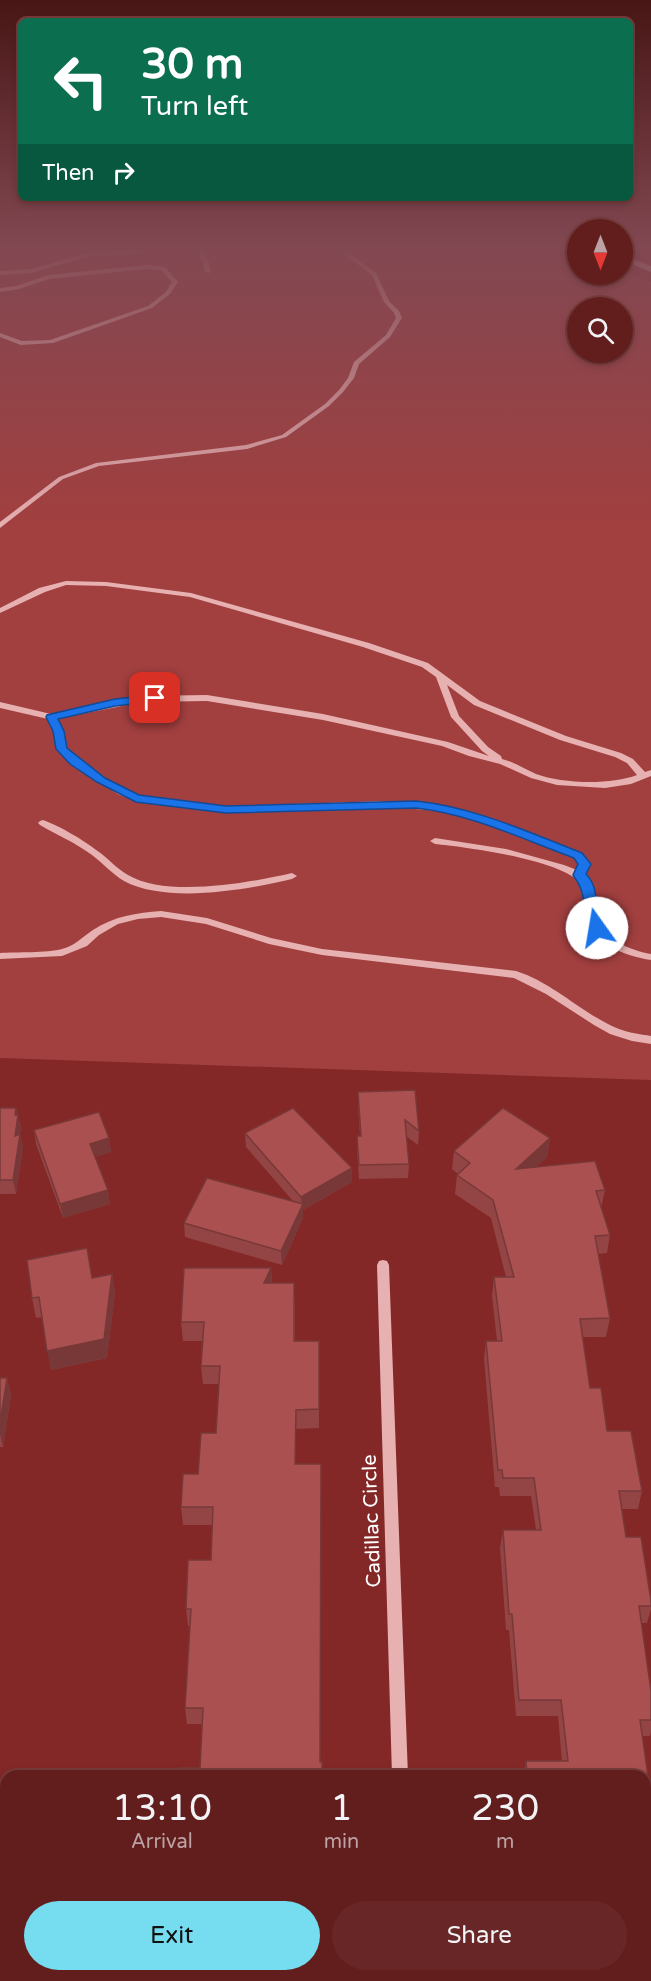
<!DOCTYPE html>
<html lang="en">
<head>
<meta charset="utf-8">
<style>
	:root { --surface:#621e1d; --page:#682726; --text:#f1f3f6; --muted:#bba2a4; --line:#763c3b; --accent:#76dcef }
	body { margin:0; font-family:"Varela Round",sans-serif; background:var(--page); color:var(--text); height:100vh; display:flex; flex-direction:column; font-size:22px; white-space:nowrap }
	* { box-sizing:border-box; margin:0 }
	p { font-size:20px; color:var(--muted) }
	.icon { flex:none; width:33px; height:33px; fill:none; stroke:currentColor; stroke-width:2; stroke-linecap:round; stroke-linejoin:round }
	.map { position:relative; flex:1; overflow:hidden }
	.sheet { position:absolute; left:0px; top:1770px; width:651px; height:212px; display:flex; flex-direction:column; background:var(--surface); border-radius:18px 18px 0 0; box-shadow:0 3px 9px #0003,0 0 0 2px var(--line) }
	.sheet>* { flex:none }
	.banner { position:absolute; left:18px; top:18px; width:615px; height:183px; border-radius:9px; box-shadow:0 3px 9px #0003,0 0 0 2px var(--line); background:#0b6e4f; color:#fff; overflow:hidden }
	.needle { width:39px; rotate:180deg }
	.buttons { position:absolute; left:567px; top:219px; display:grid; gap:12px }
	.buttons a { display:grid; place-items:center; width:66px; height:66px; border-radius:50%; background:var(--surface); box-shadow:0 3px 9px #0003,0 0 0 2px var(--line); font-size:30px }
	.pin { position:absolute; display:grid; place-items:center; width:51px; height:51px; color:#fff; margin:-26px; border-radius:12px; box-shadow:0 3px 9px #0006 }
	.me { position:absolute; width:66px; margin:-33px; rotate:347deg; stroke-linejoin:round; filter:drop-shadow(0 0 4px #0008) }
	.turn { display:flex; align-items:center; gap:21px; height:126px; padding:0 24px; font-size:27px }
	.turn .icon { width:78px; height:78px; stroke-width:2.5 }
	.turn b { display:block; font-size:42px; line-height:51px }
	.then { display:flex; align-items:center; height:57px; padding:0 24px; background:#0003; gap:12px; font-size:22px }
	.eta { display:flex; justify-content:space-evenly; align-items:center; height:102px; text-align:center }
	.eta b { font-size:36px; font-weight:600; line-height:42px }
	.button { display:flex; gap:12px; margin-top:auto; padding:12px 24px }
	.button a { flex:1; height:69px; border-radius:36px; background:var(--accent); color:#111; font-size:24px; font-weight:600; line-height:69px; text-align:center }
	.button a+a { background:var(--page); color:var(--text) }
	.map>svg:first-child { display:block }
	.green { fill:#a23f3f; fill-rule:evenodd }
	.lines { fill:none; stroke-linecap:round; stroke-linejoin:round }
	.minor { fill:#e7b0b1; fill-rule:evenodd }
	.highway { fill:#fff; fill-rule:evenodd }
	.wall { fill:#934545 }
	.shaded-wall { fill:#783838 }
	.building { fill:#ab5050; stroke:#783838; stroke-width:1.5 }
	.route { fill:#1a73e8; stroke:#114b97; stroke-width:1.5 }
	.labels { text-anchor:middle; stroke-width:6; stroke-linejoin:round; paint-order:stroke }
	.near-street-label { font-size:20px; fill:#fff; stroke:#832827 }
</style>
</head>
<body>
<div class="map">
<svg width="651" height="1981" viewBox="0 0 651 1981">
	<rect width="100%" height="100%" fill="#832827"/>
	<path class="green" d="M0,250h567l10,4 1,20h44l1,-3 28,11v798l-651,-22zM578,308h44v44h-44z"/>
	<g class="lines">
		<path class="minor" d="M137,250h23l-3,2 -67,4 -59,17 -31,2v-4l31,-2 59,-17z
			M186,250h15l8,12 1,11 -5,-1 -2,-10 -6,-10z
			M339,250h5l32,23 13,28 10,10 3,7 -12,19 -31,27 -5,14 -11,14 -14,14 -43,31 -39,12 -148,17 -36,13 -63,49v-6l59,-45 37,-14 150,-18 36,-10 43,-31 14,-14 9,-12 6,-16 32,-27 10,-17 -2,-5 -10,-11 -12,-27z
			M147,265l18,2 13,15 -8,12 -18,14 -99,35 -32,2 -21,-8v-4l22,8 28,-1 98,-34 18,-14 6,-10 -11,-12 -14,-1 -98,10 -30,10 -19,3v-4l16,-2 32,-11z
			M66,581l40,1 85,11 178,50 59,20 52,38 86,35 55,17 12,6 12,13 6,-2v6l-20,8 -26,4 -48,-3 -26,-7 -31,-14 -31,-8 -27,-10 -119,-26 -116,-19 -65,1 -86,17 7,12 3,17 11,11 47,31 14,5 88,11 161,-5 57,4 54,16 83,33 8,10 -5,11c12,12 8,24 12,39 6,25 33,36 55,40v6c-27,-4 -59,-16 -65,-47 -2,-9 -1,-18 -4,-28 -17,-25 -116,-38 -147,-41l-5,-3 5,-3 71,11 58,16 13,5 2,-6 -4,-6 -83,-33 -49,-14 -56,-4 -161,5 -93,-12 -15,-6 -47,-31 -13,-14 -3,-18 -7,-12 -48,-11v-6l51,12 91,-18 65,-1 116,19 125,28 41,14 -7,-5 -31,-34 -15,-40 -14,-10 -59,-20 -173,-50 -84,-11 -40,-1 -21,7 -45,21v-5l39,-20zM447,685l27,20 86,35 55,17 12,6 10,12c-26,10 -74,9 -101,-1 -11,-5 -22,-12 -34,-15l-1,-3 -13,-9 -29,-31z
			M43,820c17,6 42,21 56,32 10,7 18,17 29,23 39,23 121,8 164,-2l5,3 -5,3c-46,11 -125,25 -168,2 -12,-7 -21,-18 -32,-26 -16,-12 -35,-20 -52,-30l-2,-2 2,-2z
			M161,911l46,7 64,20 51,11 194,22c38,12 66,43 103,58 10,4 21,5 32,7v8l-19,-3 -22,-7 -16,-9 -48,-31 -32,-16 -192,-23 -53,-11 -63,-20 -45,-7 -23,2 -20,5 -19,11 -12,11 -25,10 -62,3v-6c16,-1 47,0 62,-4 13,-3 20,-12 31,-19 21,-14 44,-17 68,-19z
			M383,1260l4,1 2,4 19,511h-16l-15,-511 2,-4z
			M397,1976h18l1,5h-18z"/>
		<path class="highway" d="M622,254l29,12v6l-29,-12z"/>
	</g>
	<path class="wall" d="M415,1090l4,41 -1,14 -12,-9 3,28 -1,14 -49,1 -2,-29v-14h3l-2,-30v-14z
		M0,1108h16l5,21 -1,5 3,14 -7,46h-16z
		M34,1130l75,8 2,14 -16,5 15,47 -47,14 -27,-74z
		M245,1133l107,35v14l-49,28v8l-21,47 -97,-28 -1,-14 109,-22 -47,-54z
		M550,1138l-3,19 -11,10 69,23 -4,18 9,27 -3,18 -9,1 12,64 -4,19h-23l7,51 17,43 35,60 -4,18h-17l5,28 25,64v8l-4,14h-6l10,68v41l-1,4h-8l9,61v81h-6v-102h-122l3,-15h36l-4,-45h-42l-7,-86h-3l-6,-82 3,-18h33l-5,-34h-31l-1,-9h-4l-11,-128 2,-18h11l-5,-45 2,-19h12l-15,-59 -36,-24 2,-19 1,-1 -6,-5 2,-18z
		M271,1268l1,15 23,19v39h24v87l-23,1 -96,339 2,-44h-15l-2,-16 5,-82h-2l-2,-17 25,-49 1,-35h-29l-2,-18 17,-33 18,-41 3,-49h-16l-2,-18 1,-25h-19l-2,-19z
		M112,1274l3,19 -8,65 -56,12 -9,-53 -6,1 -4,-20 60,-20z
		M0,1378h7l4,17 -8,52h-3z
		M539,1976h106l6,5h-111z"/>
	<path class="shaded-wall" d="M16,1108l5,21 -3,21 -3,-14v-21z
		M20,1134l3,14 -7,46 -3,-14z
		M109,1138l2,14 -19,6 -2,-14z
		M550,1138l-3,19 -33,31 2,-19z
		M352,1168v14l-49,28v8l-21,47 -1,-14 21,-44 -1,-10z
		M108,1190l2,14 -47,14 -3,-14z
		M271,1268l1,18 -8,-3z
		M112,1274l3,19 -8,65 -56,12 -4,-19z
		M7,1378l4,17 -8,52 -3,-13v-11z"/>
	<path class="building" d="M415,1090l4,41 -14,-11 4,44 -50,1 -2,-29h4l-3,-44z
		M0,1108h16l-1,7h3l-3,21 5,-2 -7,46h-13z
		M293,1108l59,60 -51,29 -56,-64z
		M503,1108l47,30 -34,31 79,-8 10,29 -9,1 14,44 -15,1 15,82 -30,1 10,69h11l6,43h24l11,60h-23l7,46h15l10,64v5h-12l12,85v29h-11l11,77v66h-6v-87h-118l-1,-15h42l-7,-61h-42l-7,-86h-3l-6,-84h38l-7,-52h-31l-1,-8h-4l-12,-129h16l-8,-64h20l-21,-77 -36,-25 13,-12 -16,-12z
		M99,1112l10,26 -19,6 18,46 -48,14 -26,-74z
		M207,1178l96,26 -22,47 -97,-28z
		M87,1248l5,30 20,-4 -8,65 -57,12 -8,-54 -7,1 -5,-38z
		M184,1268h87l-7,15h30v58h25v68l-23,1 -1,54h26l-1,298h2v14h-144l1,-8h21l3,-60h-18l6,-99h-5l2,-49h23l2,-53h-32l2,-33h15l3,-41h15l4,-67h-19l3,-44h-23z
		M0,1378h7l-7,45z
		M24,1769h27l-1,7h-27z
		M645,1916h6v65l-106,-1 -1,-4h101z
		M143,1976h179v5h-179z"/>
	<linearGradient id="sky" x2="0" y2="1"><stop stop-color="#481615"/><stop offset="0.47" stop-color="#824852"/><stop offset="1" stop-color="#824852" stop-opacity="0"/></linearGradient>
	<rect width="651" height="527" fill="url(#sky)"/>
	<path class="route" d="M155,695l4,1v5l-44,5 -57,13 6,12 3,17 38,30 34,17 87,11 190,-5c58,6 112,31 166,52l9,11 -5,10c15,15 7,37 17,54l-6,4 -5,-1c-13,-22 -2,-34 -19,-56l5,-11 -4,-6c-52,-19 -103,-44 -158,-50l-190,5 -90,-11 -39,-20 -27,-18 -14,-15 -3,-18 -7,-14 1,-2 68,-16z"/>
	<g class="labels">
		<g class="near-street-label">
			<text transform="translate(371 1521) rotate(-92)" y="7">Cadillac Circle</text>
		</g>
	</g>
</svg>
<div class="buttons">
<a><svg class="needle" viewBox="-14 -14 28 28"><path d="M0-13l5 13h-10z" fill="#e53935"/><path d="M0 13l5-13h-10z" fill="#bba2a4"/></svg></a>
<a><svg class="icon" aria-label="search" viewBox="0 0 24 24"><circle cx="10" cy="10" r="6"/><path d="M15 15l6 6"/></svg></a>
</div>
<div class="pin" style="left:155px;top:698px;background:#d93025"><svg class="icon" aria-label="arrive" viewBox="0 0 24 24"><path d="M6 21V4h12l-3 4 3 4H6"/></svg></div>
<svg class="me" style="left:597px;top:928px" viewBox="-20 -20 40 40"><circle r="19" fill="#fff"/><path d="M0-13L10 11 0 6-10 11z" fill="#1a73e8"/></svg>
<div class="banner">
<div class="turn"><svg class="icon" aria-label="left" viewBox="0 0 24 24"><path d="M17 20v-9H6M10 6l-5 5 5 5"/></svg><div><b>30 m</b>Turn left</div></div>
<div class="then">Then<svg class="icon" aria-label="right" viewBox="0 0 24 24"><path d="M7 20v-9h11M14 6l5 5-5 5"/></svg></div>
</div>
<section class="sheet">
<div class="eta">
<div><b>13:10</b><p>Arrival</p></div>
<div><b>1</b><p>min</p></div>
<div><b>230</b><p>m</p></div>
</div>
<div class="button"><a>Exit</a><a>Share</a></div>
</section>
</div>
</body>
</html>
